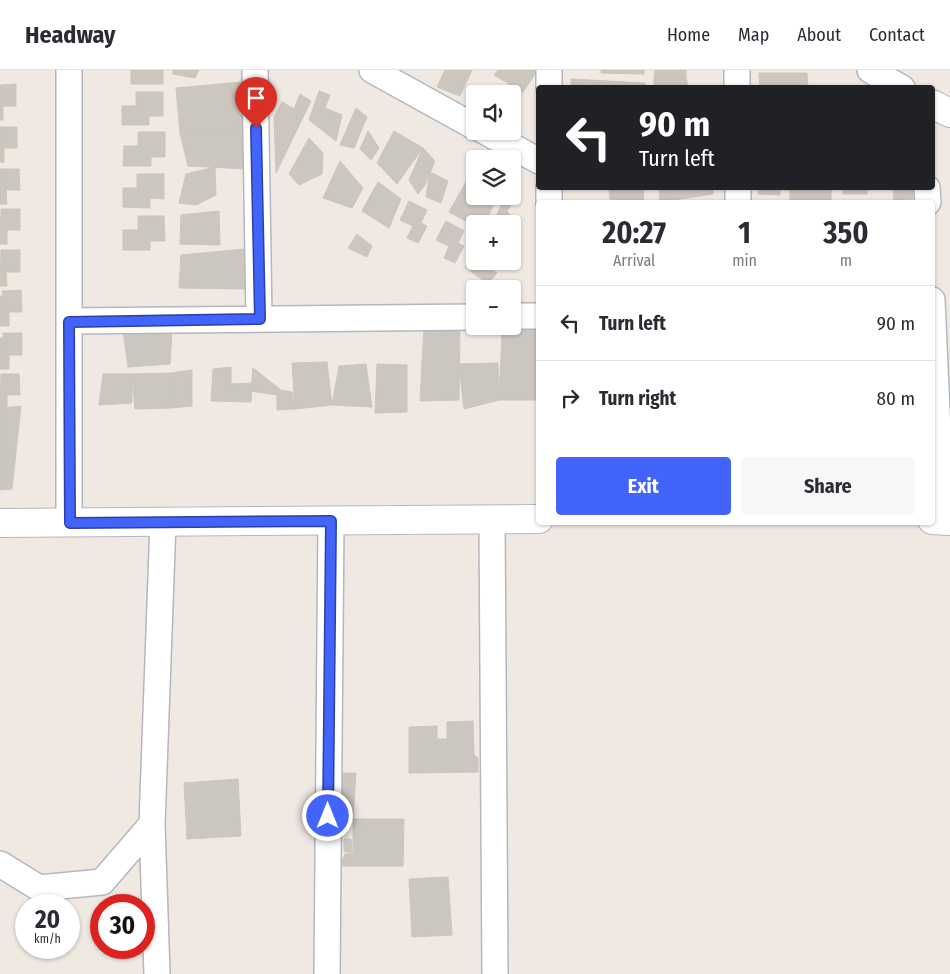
<!DOCTYPE html>
<html lang="en">
<head>
<meta charset="utf-8">
<style>
	:root { --surface:#fff; --page:#f7f7f7; --text:#2b2b33; --muted:#7c7c81; --line:#e1e1e2; --accent:#4264fb }
	body { margin:0; font-family:"Fira Sans Condensed",sans-serif; background:var(--page); color:var(--text); height:100vh; display:flex; flex-direction:column; font-size:19px; white-space:nowrap }
	* { box-sizing:border-box; margin:0 }
	p { font-size:16px; color:var(--muted) }
	.icon { flex:none; width:28px; height:28px; fill:none; stroke:currentColor; stroke-width:2; stroke-linecap:round; stroke-linejoin:round }
	.map { position:relative; flex:1; overflow:hidden }
	.sheet { position:absolute; left:536px; top:130px; width:399px; height:325px; display:flex; flex-direction:column; background:var(--surface); border-radius:5px; box-shadow:0 1px 4px #0004 }
	.sheet>* { flex:none }
	.top-card { position:absolute; left:536px; top:15px; width:399px; height:105px; border-radius:5px; box-shadow:0 1px 4px #0004; background:#202124; color:#fff; overflow:hidden }
	.fabs { position:absolute; left:466px; top:15px; display:grid; gap:10px }
	.fabs a { display:grid; place-items:center; width:55px; height:55px; border-radius:5px; background:var(--surface); box-shadow:0 1px 4px #0004; font-size:25px }
	.speed { position:absolute; left:15px; top:824px; display:flex; gap:10px; font-size:25px; font-weight:700; text-align:center }
	.speed>* { display:grid; place-content:center; width:65px; height:65px; border-radius:50%; background:var(--surface); box-shadow:0 1px 4px #0004; line-height:1 }
	.speed small { font-size:12px; font-weight:400 }
	.speed .limit { border:8px solid #d22; background:#fff; color:#111 }
	.pin { position:absolute; display:grid; place-items:center; width:42px; height:42px; color:#fff; margin:-51px -21px; border-radius:50% 50% 50% 0; rotate:-45deg; box-shadow:0 0 5px #0007 }
	.pin .icon { rotate:45deg }
	.me { position:absolute; width:55px; margin:-28px; rotate:0deg; stroke-linejoin:round; filter:drop-shadow(0 0 4px #0008) }
	.turn { display:flex; align-items:center; gap:18px; height:105px; padding:0 20px; font-size:22px }
	.turn .icon { width:65px; height:65px; stroke-width:2.5 }
	.turn b { display:block; font-size:35px; line-height:42px }
	.eta { display:flex; justify-content:space-evenly; align-items:center; height:85px; text-align:center }
	.eta b { font-size:30px; font-weight:700; line-height:35px }
	.cta { display:flex; gap:10px; margin-top:auto; padding:10px 20px }
	.cta a { flex:1; height:58px; border-radius:5px; background:var(--accent); color:#fff; font-size:20px; font-weight:700; line-height:58px; text-align:center }
	.cta a+a { background:var(--page); color:var(--text) }
	ul { padding:0; list-style:none }
	li { display:flex; align-items:center; gap:15px; height:75px; padding:0 20px; border-top:1px solid var(--line) }
	li div { flex:1 }
	li b { display:block; font-size:19px }
	li em { font-style:normal }
	header { display:flex; align-items:center; gap:30px; box-sizing:border-box; height:70px; padding:0 25px; background:var(--surface); border-bottom:1px solid var(--line) }
	header strong { font-size:24px }
	nav { display:flex; gap:28px; margin-inline-start:auto; font-size:18px }
	.map>svg:first-child { display:block }
	.building { fill:#cbc7bf; stroke:#cbc5ba }
	.lines { fill:none; stroke-linecap:round; stroke-linejoin:round }
	.street-casing { stroke:#b4b7c1; stroke-width:28 }
	.secondary-casing { stroke:#b4b7c1; stroke-width:30 }
	.street { stroke:#fff; stroke-width:25 }
	.secondary { stroke:#fff; stroke-width:28 }
	.route-casing { stroke:#2b41a3; stroke-width:12 }
	.route { stroke:#4264fb; stroke-width:9 }
</style>
</head>
<body>
<header>
<strong>Headway</strong>
<nav><a>Home</a><a>Map</a><a>About</a><a>Contact</a></nav>
</header>
<div class="map">
<svg width="950" height="904" viewBox="0 0 950 904">
	<rect width="100%" height="100%" fill="#efe9e1"/>
	<path class="building" d="M131,0h32v14h-32z
		M173,0h26l-4,8 -22,-4z
		M445,0h27l-12,26 -23,-9z
		M498,0h40l-15,22 -29,-17z
		M601,0h43v4l-43,-1z
		M655,0h31v7l-32,2z
		M759,3h48l1,15h-48z
		M686,7l2,11h-34v-9z
		M571,9l74,4 1,5h-75z
		M242,12l3,29 6,16 -71,6 -4,-45z
		M16,14v22h-13v14h-3v-35z
		M319,21l11,4 -5,13 17,7 -6,26 -27,-21z
		M136,22h27v24h-14v9h-27v-19h14z
		M300,24l11,7 -35,72 -2,-56 8,-15 12,7z
		M356,38l11,9 -13,31 -14,-3z
		M0,57h17v21h-13v14h-4z
		M244,58l3,41 -59,-3 -8,-33z
		M368,61l11,17 -8,12 -11,-11z
		M394,61l29,17 -26,36 -20,-21z
		M138,62h27v25h-14v9h-28l1,-20h14z
		M309,68l14,15 -1,21 -23,11 -10,-11z
		M495,76l23,14 2,22 -8,-5v-18h-26z
		M423,78l12,13 -10,24 -7,9 -9,-14z
		M340,91l23,27 -11,20 -29,-10z
		M475,96v30h22l-12,28h-10v2l-26,-14z
		M215,97l1,28 -20,10 -17,-2 7,-29z
		M0,99h19l1,21h-14l1,14h-7z
		M430,102l18,9 -7,22 -15,-6z
		M137,104h27v25l-14,-1v10l-27,-1v-19h14z
		M378,112l23,17 -12,29 -27,-17z
		M609,118h35l-1,14 -33,-3z
		M659,118h54v6l-53,8z
		M759,118h21v7l-22,-1z
		M784,118h47v14h-41v-12h-6z
		M843,118h24v6h-24z
		M893,118h20v11l-19,1z
		M521,120l-14,21 13,17 -8,12v-16h-16l-2,-3 11,-25h7v-4z
		M409,131l18,9 -6,13 6,3 -9,17 -11,-5 6,-12 -13,-6z
		M1,139h19v21h-13v14h-7z
		M219,141l1,34 -40,-1 1,-29z
		M138,146h26l1,25h-15v9h-27v-20h15z
		M446,151l18,10 -6,12 6,3 -9,17 -11,-5 5,-12 -13,-6z
		M357,164l15,12 -5,11 -19,-9z
		M245,179l1,40 -67,-1 2,-33z
		M1,180h19v22h-14l1,14h-7z
		M475,184v7h15l-3,5 10,7 -9,11 -23,-17z
		M467,213l29,3 -3,3h-18v6l-7,-2z
		M21,220l1,22h-13v14h-9v-30h3l-1,-5z
		M536,255l3,75h-40l3,-67z
		M424,257h36l-1,73 -39,1z
		M123,261l49,1 -2,32 -42,3z
		M3,263h19v22h-13v14h-9v-31h3z
		M327,292l5,43 -37,4 -3,-46z
		M498,293l1,37 -35,9 -5,-45z
		M366,294l6,43 -40,-2 7,-39z
		M377,294l30,1v47l-32,1z
		M231,297v17l21,-1 -1,19 -40,-1 2,-32z
		M253,298l28,22 11,2 3,17 -18,1v-15l-26,-4z
		M192,300v36l-21,2v-35z
		M171,303v35l-36,1 -3,-35z
		M1,304h18l1,21h-13v14h-7z
		M103,304h29v29l-33,2z
		M21,336l-9,83 -12,1v-82z
		M473,651l1,34 4,3v14l-69,1v-46l28,-1v13h10v-17z
		M339,703h17l-3,46 -14,2z
		M238,709l3,57 -54,3 -3,-56z
		M353,749h51l-1,47h-63l5,-12 8,-1z
		M344,769h7l1,13h-8z
		M448,807l4,58 -40,2 -3,-58z"/>
	<g class="lines">
		<defs>
			<path id="street" d="M69,0v453
				M255,0l4,249
				M372,0l103,57
				M737,0v18
				M870,0l32,18
				M549,18v-18
				M484,61l55,30
				M549,118v14
				M738,118v14
				M927,118l1,14
				M932,230l10,220
				M512,246h27
				M69,251l406,-4
				M492,449l3,455
				M0,794l39,24 63,-6 50,-58
				M157,904l-5,-150 11,-302
				M327,904l4,-453"/>
			<path id="secondary" d="M932,34l18,9
				M932,450l18,1
				M0,453l539,-4"/>
		</defs>
		<use href="#street" class="street-casing"/>
		<use href="#secondary" class="secondary-casing"/>
		<use href="#street" class="street"/>
		<use href="#secondary" class="secondary"/>
	</g>
	<g class="lines">
		<defs>
			<path id="route" d="M256,58l4,191 -191,3 1,201 261,-2 -3,295"/>
		</defs>
		<use href="#route" class="route-casing"/>
		<use href="#route" class="route"/>
	</g>
</svg>
<div class="fabs">
<a><svg class="icon" aria-label="sound" viewBox="0 0 24 24"><path d="M4 9h4l5-4v14l-5-4H4zM17 9q2 3 0 6"/></svg></a>
<a><svg class="icon" aria-label="layers" viewBox="0 0 24 24"><path d="M12 4l9 5-9 5-9-5zM3 14l9 5 9-5"/></svg></a>
<a>+</a>
<a>−</a>
</div>
<div class="speed"><div>20<small>km/h</small></div><div class="limit">30</div></div>
<div class="pin" style="left:256px;top:58px;background:#d93025"><svg class="icon" aria-label="arrive" viewBox="0 0 24 24"><path d="M6 21V4h12l-3 4 3 4H6"/></svg></div>
<svg class="me" style="left:328px;top:746px" viewBox="-20 -20 40 40"><circle r="17" fill="#4264fb" stroke="#fff" stroke-width="3"/><path d="M0-11L8 9 0 5-8 9z" fill="#fff"/></svg>
<div class="top-card">
<div class="turn"><svg class="icon" aria-label="left" viewBox="0 0 24 24"><path d="M17 20v-9H6M10 6l-5 5 5 5"/></svg><div><b>90 m</b>Turn left</div></div>
</div>
<section class="sheet">
<div class="eta">
<div><b>20:27</b><p>Arrival</p></div>
<div><b>1</b><p>min</p></div>
<div><b>350</b><p>m</p></div>
</div>
<ul>
<li><svg class="icon" aria-label="left" viewBox="0 0 24 24"><path d="M17 20v-9H6M10 6l-5 5 5 5"/></svg><div><b>Turn left</b></div><em>90 m</em></li>
<li><svg class="icon" aria-label="right" viewBox="0 0 24 24"><path d="M7 20v-9h11M14 6l5 5-5 5"/></svg><div><b>Turn right</b></div><em>80 m</em></li>
</ul>
<div class="cta"><a>Exit</a><a>Share</a></div>
</section>
</div>
</body>
</html>
